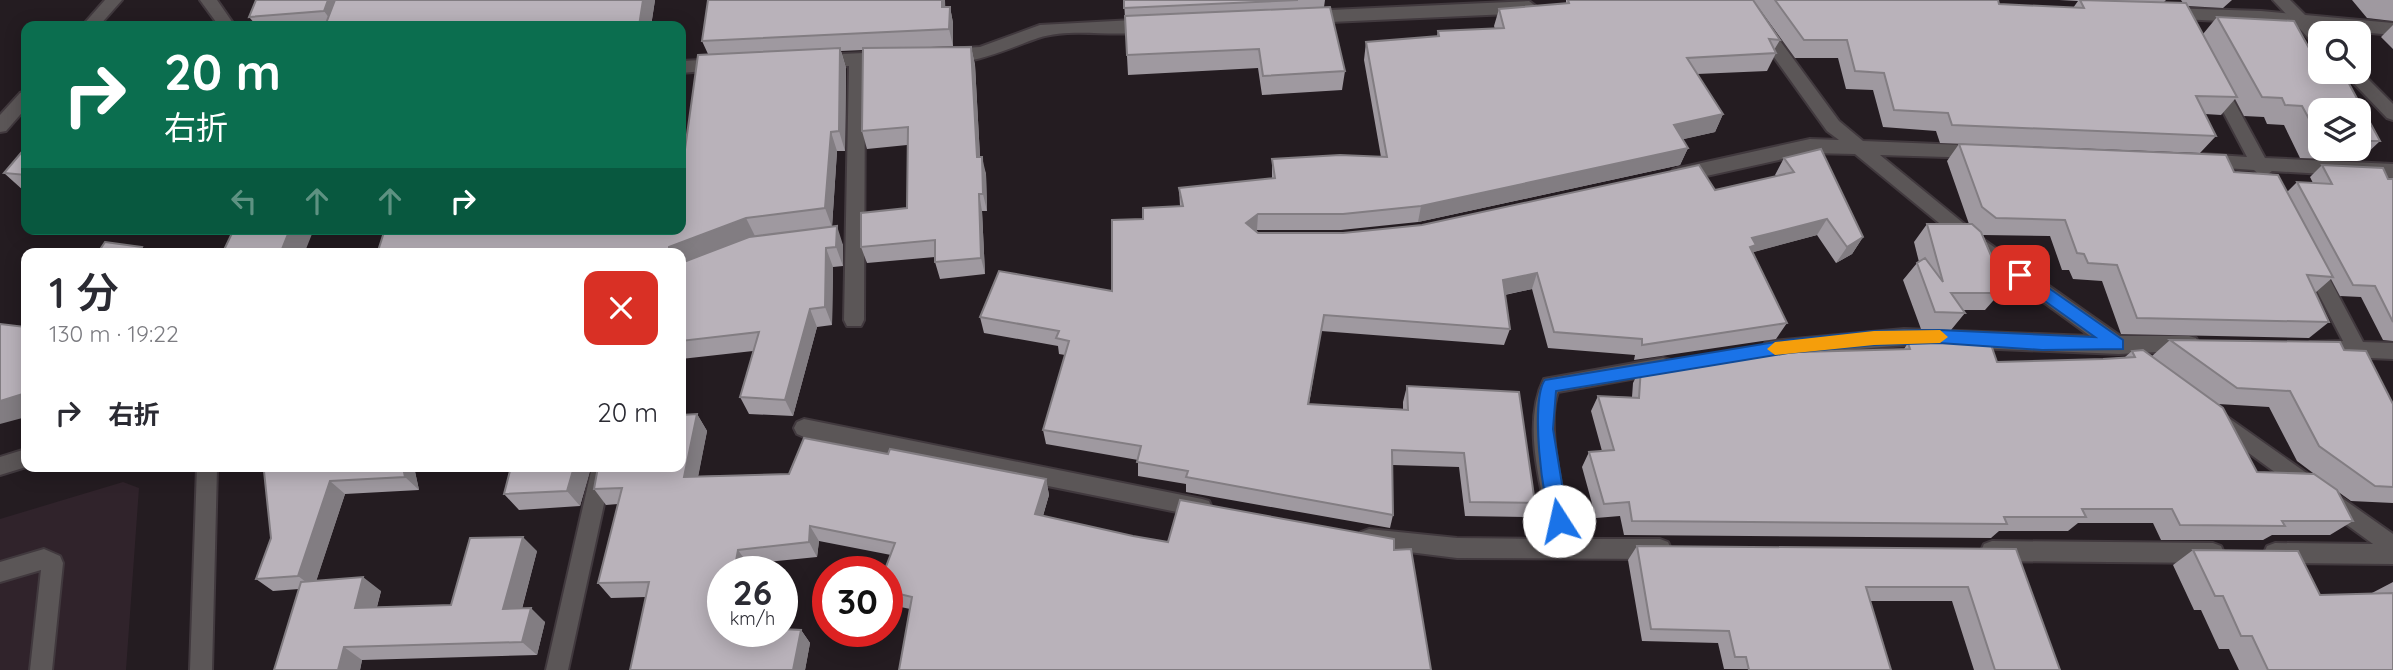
<!DOCTYPE html>
<html lang="ja">
<head>
<meta charset="utf-8">
<style>
	:root { --surface:#fff; --page:#f2f2f3; --text:#2b2b33; --muted:#7c7c81 }
	body { margin:0; font-family:Quicksand,"Noto Sans JP",sans-serif; background:var(--page); color:var(--text); height:100vh; display:flex; flex-direction:column; font-size:26px; white-space:nowrap }
	* { box-sizing:border-box; margin:0 }
	p { font-size:23px; color:var(--muted) }
	.icon { flex:none; width:38px; height:38px; fill:none; stroke:currentColor; stroke-width:2; stroke-linecap:round; stroke-linejoin:round }
	.map { position:relative; flex:1; overflow:hidden }
	.drawer { position:absolute; left:21px; top:248px; width:665px; height:224px; display:flex; flex-direction:column; background:var(--surface); border-radius:14px; box-shadow:0 4px 18px #0003 }
	.drawer>* { flex:none }
	.top-card { position:absolute; left:21px; top:21px; width:665px; height:214px; border-radius:14px; box-shadow:0 4px 18px #0003; background:#0b6e4f; color:#fff; overflow:hidden }
	.fabs { position:absolute; left:2308px; top:21px; display:grid; gap:14px }
	.fabs a { display:grid; place-items:center; width:63px; height:63px; border-radius:14px; background:var(--surface); box-shadow:0 4px 18px #0003; font-size:35px }
	.speed { position:absolute; left:707px; top:556px; display:flex; gap:14px; font-size:35px; font-weight:700; text-align:center }
	.speed>* { display:grid; place-content:center; width:91px; height:91px; border-radius:50%; background:var(--surface); box-shadow:0 4px 18px #0003; line-height:1 }
	.speed small { font-size:18px; font-weight:400 }
	.speed .limit { border:10px solid #d22; background:#fff; color:#111 }
	.pin { position:absolute; display:grid; place-items:center; width:60px; height:60px; color:#fff; margin:-30px; border-radius:14px; box-shadow:0 4px 10px #0006 }
	.me { position:absolute; width:77px; margin:-38px; rotate:350deg; stroke-linejoin:round; filter:drop-shadow(0 0 5px #0008) }
	.turn { display:flex; align-items:center; gap:24px; height:147px; padding:0 28px; font-size:32px }
	.turn .icon { width:91px; height:91px; stroke-width:2.5 }
	.turn b { display:block; font-size:49px; line-height:60px }
	.lanes { display:flex; align-items:center; height:66px; padding:0 28px; background:#0003; justify-content:center; gap:35px; direction:ltr }
	.lanes .off { opacity:.35 }
	.round { display:grid; place-items:center; flex:none; width:74px; height:74px; border-radius:14px; background:var(--page) }
	.headline { display:flex; align-items:center; justify-content:space-between; height:119px; padding:0 28px }
	h1 { font-size:42px; font-weight:600; line-height:52px }
	ul { padding:0; list-style:none }
	li { display:flex; align-items:center; gap:21px; height:91px; padding:0 28px }
	li div { flex:1 }
	li b { display:block; font-size:26px }
	li em { font-style:normal }
	.map>svg:first-child { display:block }
	.built { fill:#30232b }
	.lines { fill:none; stroke-linecap:round; stroke-linejoin:round }
	.service-casing { stroke:#41393e; stroke-width:4 }
	.minor-casing { stroke:#41393e; stroke-width:4 }
	.tertiary-casing { stroke:#41393e; stroke-width:4 }
	.service { fill:#5b5657; fill-rule:evenodd }
	.minor { fill:#5b5657; fill-rule:evenodd }
	.tertiary { fill:#5b5657; fill-rule:evenodd }
	.wall { fill:#9f99a0; fill-rule:evenodd }
	.shaded-wall { fill:#827d82 }
	.building { fill:#b9b2ba; stroke:#827d82; stroke-width:2 }
	.route { fill:#1a73e8; stroke:#114b97; stroke-width:2 }
	.slow { fill:#f59e0b }
</style>
</head>
<body>
<div class="map">
<svg width="2393" height="670" viewBox="0 0 2393 670">
	<rect width="100%" height="100%" fill="#241c21"/>
	<path class="built" d="M123,482l16,6 -13,182h-126v-151z"/>
	<g class="lines">
		<defs>
			<path id="service" d="M44,549l16,7 3,7 -11,107h-22l11,-100 -41,12v-20z"/>
			<path id="minor" d="M200,0h17l18,26h-16z
				M1733,0h17l89,121 24,20 124,5 3,5 -3,5 -6,2 -101,-3 104,85 136,96h69l7,2 3,6 -3,6 -77,4 -215,-9 -132,12 -7,-2 -3,-6 3,-6 7,-2 132,-12 186,7 -118,-86 -117,-96 -45,-1 -131,29 -6,-2 -3,-5 3,-5 6,-2 131,-29 29,1 -12,-9z
				M1529,1l8,6 -8,6 -221,10 -8,-6 8,-6z
				M2167,8l94,3 132,12v12l-132,-12 -100,-5v-8z
				M1152,19l8,6 -2,4c-38,11 -83,-3 -120,9 -19,6 -84,37 -98,17l8,-6 32,-2 60,-22z
				M887,52l6,2 2,4 -2,4 -28,3 -1,255 -3,6h-14l-3,-6 5,-254 -30,1 -8,-6 8,-6z
				M722,59l6,2 2,4 -2,4 -47,4v-12z
				M2216,77l6,2 43,79 128,6v14l-121,-7 -9,7 -9,-8 -57,-4 -3,-5 3,-5 6,-2 44,3 -39,-74z
				M2311,255l7,2 45,85 30,1v16l-23,-1 -9,7 -7,-2 -3,-6 -41,-3 -3,-6 3,-6 33,-1 -41,-79z
				M1663,358l7,2 3,6 -3,6 -112,20c-13,33 7,111 15,147h87l8,3 3,7 -3,7 -8,3 -203,-1 -96,-12 -3,-7 3,-7 8,-3 88,9 95,1c-10,-49 -31,-114 -8,-160z
				M2216,409l177,125v30l-118,-1 -8,-3 -3,-7 3,-7 8,-3 98,1 -164,-120 -3,-6 3,-6z
				M804,419l398,80 7,2 3,7 -3,7 -7,2 -398,-80 -7,-3 -3,-6 3,-6z
				M592,467h20l-44,203h-22z
				M1992,541l221,2 8,3 3,7 -3,7 -8,3 -221,-2 -8,-3 -3,-7 3,-7z"/>
			<path id="tertiary" d="M105,0h17l-23,26h-17z
				M2273,0h17l33,33h-3v13l-6,-2z
				M2359,70l34,34v16l-6,-2 -44,-46z
				M26,91v17l-20,23 -6,1v-17l20,-22z
				M26,449v18l-26,8v-18z
				M197,467h20l-5,203h-22z"/>
		</defs>
		<use href="#service" class="service-casing"/>
		<use href="#minor" class="minor-casing"/>
		<use href="#tertiary" class="tertiary-casing"/>
		<use href="#service" class="service"/>
		<use href="#minor" class="minor"/>
		<use href="#tertiary" class="tertiary"/>
	</g>
	<path class="wall" d="M256,0h399l-4,26h-394l-8,-9z
		M708,0h237v7h5l3,16v23l-45,2 63,-1 4,18 5,92 6,17 1,37h-5l3,63 -45,5 -5,-17v-5l-68,6 -6,-16 46,-39v-63l-40,4 -5,-18 1,-81 -22,1 5,17 -1,83h-8l-5,76 11,18v21l-10,1 -1,58 -15,2 -24,89 -44,-2 -9,-17 13,-46 -72,8v-130l27,-175 -6,-13z
		M1124,0h201l-1,7 21,64 -3,19 -80,5 -4,-27 -130,7z
		M1566,0h187l27,40 -6,10 2,3 -9,18 -70,3 26,40 -8,18 -32,7 5,9 -8,17 -262,57 -77,8h-84l-1,1 2,2h85l79,-8 293,-35 61,-14 -1,-1 9,-17 79,79 -11,17 -16,9 -19,-28 -64,17 34,71 -11,16 -142,21 1,-5 -87,-7 -16,-59 -27,6 5,34 -6,16 -183,-14 -12,73 94,5v-7l4,-16 128,117 -6,14 -64,-1 -6,-49 -66,-2v50l-3,13 -204,-36v-8l-48,-8v-16l-92,-16 -3,-14 22,-75 -6,-1 -1,-8 -74,-13 -4,-16 132,-26 31,-72 37,-13 -1,-18 93,-9v-20l109,-2 -17,-97 2,-18 71,-6 1,-5 57,-2 -1,-3 5,-17 67,-6z
		M1753,0h245l1,4 74,4 5,-7 -19,-1h107l-2,2 19,1 -2,-3h51l-9,8 -36,-2 16,28 14,-17 77,4 15,27h6l5,10v14h8l2,5 16,1 34,63 -20,19 -60,-2 -16,-33 -17,-1 -3,-7 -20,-1 -9,-17 -14,16 -16,-1 11,22 -16,17 -260,-10 -4,-12 -53,-4 -10,-37 -27,-1 -8,-31h-43zM2320,110h39v39h-39z
		M2352,0h41v21l-26,-3z
		M2393,25v24l-12,-12z
		M1959,144l275,28 53,20 10,-10 16,1 -3,-6 12,-12 71,14v162l-10,-1 -22,-43 -21,-1 -9,-17 -16,14 14,29 -20,16 -188,-4 -19,-53 -29,-2 -4,-9h-7l-12,-34 -67,-1 21,51 -5,5 1,2 -15,17h-21l1,3 -14,17 -30,-1 -18,-49 14,-17 2,-1 -5,-20 13,-18h42l-22,-63z
		M26,147v44h-2l-20,-18z
		M1941,332l56,30 106,-3 22,-2 7,-6 20,5 18,-16 174,10 49,54v99l-42,-2 -14,-10 16,30 -23,14h-58l-9,5h-102l-8,-17h-75l-10,8h-69l-8,7 -367,-3 -4,-19 -24,2 -14,-51 7,-15 13,-1 -11,-40 7,-15 34,1 1,-14 8,-16 160,-15 103,-3 4,-6 24,-1zM2218,404l51,3 28,54 16,12 -56,-1z
		M697,414l10,17 -9,45 91,-2 99,-20 158,25 3,16 -6,21 90,20 35,6 226,-3 -484,70 -23,-5v-32l4,-17 -72,-14 -2,16 -69,7 -25,68 78,-2 9,13 -5,27h-175l16,-73 -35,1 -13,-15 20,-79 -12,1 -12,-16z
		M273,467h141l5,23 -74,4 -29,87 65,10 -4,16 74,-2 86,-54 -15,58 23,13 -8,33 -175,5 -2,10h-86l25,-81 -26,2 -17,-12 15,-41z
		M511,467h80l-11,39 -61,4 -15,-16z
		M1637,546l379,3 44,121h-86l-22,-69h-82l21,69 -167,-1 -6,-26 -76,-2 -14,-81z
		M2193,550l127,45 50,-1 23,-12v88h-154l-10,-21h-10l-18,-39h-7l-21,-45z"/>
	<path class="shaded-wall" d="M328,0h21l-14,26 -11,-15z
		M643,0h12l-4,26h-12z
		M942,0h3l1,24 -4,-17z
		M950,7l3,16v23l-4,-17z
		M971,47l4,18 6,110 -4,-18z
		M840,48l6,20 -1,83 -6,-20z
		M1723,114l-8,18 -48,11 7,-18z
		M831,132l6,19 -5,76 -7,-19z
		M1688,148l-8,17 -262,57 3,-16z
		M982,157l4,17 1,37 -4,-17z
		M979,194l3,17 3,63 -4,-16z
		M1258,214l-1,16 -12,10 1,-17z
		M746,218l9,18 -74,29v-11h-12v-7z
		M1827,219l-10,16 -74,20 9,-17z
		M837,226l6,19v21l-7,-19z
		M290,229h24l-10,25h-24z
		M1863,237l-11,17 -16,9 11,-16z
		M142,247l7,7h-11z
		M826,248l7,19 -1,58 -7,-18z
		M1537,273l-5,16 -34,7 5,-16z
		M810,309l7,18 -24,89 -8,-16z
		M26,393v24l-26,7v-23z
		M697,414l10,17 -12,62 -11,-16z
		M403,467h11l5,23 -14,-13z
		M574,467h17l-11,39 -13,-15z
		M1046,479l3,16 -10,34 -4,-15z
		M330,481l15,13 -31,94 -16,-12z
		M810,526l9,15 -2,16 -8,-15z
		M523,537l14,14 -19,72 -15,-14z
		M738,550l10,14 -2,8h-12z
		M363,577l18,14 -8,30 -18,-13z
		M531,608l14,14 -8,33 -15,-13z
		M801,630l9,13 -5,27h-12z
		M344,647l18,13 -2,10h-22z"/>
	<path class="building" d="M256,0h72l-4,11 -75,6z
		M335,0h308l-4,26h-314z
		M708,0h234v7h8l-1,22 -247,12z
		M1124,0h174l-174,8z
		M1568,0h185l27,40 -11,-1 7,14 -89,5 36,56 -49,11 14,23 -267,58 -78,8h-85l-12,9 12,10h85l79,-8 277,-60 16,25 79,-18 -10,-14 37,-9 42,88 -16,10 -20,-28 -75,19 4,7 -6,2 37,76 -145,22v-6l-88,-7 -17,-59 -34,7 7,49 -186,-14 -16,89 100,6 -1,-24 112,6 16,111 -65,-1 -6,-49 -72,-3 1,65 -207,-38 2,-6 -51,-9 4,-16 -98,-16 26,-89 -13,-3 3,-7 -79,-14 19,-46 113,20v-71l31,-1v-11l40,-2 -4,-18 96,-10 -3,-19 68,-4 47,2 -21,-115 73,-6 -1,-5 66,-3 -5,-19 70,-6z
		M1775,0h223l1,4 85,4 -4,-8 106,3 51,94 -41,-1 20,40 -264,-11 -4,-12 -54,-3 -10,-37 -29,-2 -8,-31h-43z
		M1330,7l15,64 -82,5 -4,-27 -132,6 -2,-39z
		M2217,17l77,4 15,27h6l5,10v14h8l2,5 16,1 34,63h-21v-31h-39v29l-18,-33 -17,-1 -3,-7 -20,-1z
		M971,47l6,110h5l1,37h-4l2,64 -46,4v-22l-74,7v-34l46,-5 1,-81 -46,4 1,-83z
		M840,48l-1,83 -8,1 -6,76 -79,10 -77,29v7h-292l8,-25h296v-51l17,-123z
		M1959,144l267,11 8,17 44,3 55,102 -26,-2 22,47 -192,-4 -20,-53 -29,-2 -4,-9 -7,-1 -12,-33 -69,-2 -14,-11z
		M26,147v28l-22,-2z
		M2322,165l61,3 5,11h5v143l-18,-36 -22,-1 -56,-103 35,2z
		M1927,224h45l9,8 23,54h-7l3,7h-49l14,20 -30,-1 -18,-49 8,-5 18,24z
		M837,226l-1,21 -10,1 -1,59 -15,2 -25,91 -45,-3 19,-65 -78,9v-78l68,-26z
		M234,229h56l-10,25h-58z
		M105,242l37,5 -4,7h-41z
		M0,324l25,3 1,-2v68l-26,8z
		M1941,332l46,1 10,29 106,-3 32,-2 -3,-6 11,-1 80,58 34,64 57,2 23,16 16,31h-71l3,5 -105,-1 -8,-16h-90l4,8h-82l3,7 -375,-3 -3,-19 -25,2 -15,-52 25,-2 -16,-54 41,2 2,-31 155,-25 5,10 109,-3 -2,-6 37,-1z
		M2170,340l170,2 4,8 22,1 27,53v83l-18,-1 -56,-40 -29,-55 -53,-3z
		M697,414l-13,63 105,-3 15,-36 84,16 2,-5 156,30 -11,35 98,22 35,6 12,-42 214,39v11l17,-1 20,121h-532l13,-73 -25,-6v-19h-3l11,-29 -85,-17 -1,16 -71,8 -4,22h-11v60h59v-3l19,1 -8,40h-163l19,-88 -51,1 24,-95 -28,1 4,-22h83v-52z
		M273,467h130l2,10 -75,4 -32,95 -42,3 15,-41 -7,-67z
		M511,467h63l-7,24 -63,3z
		M523,537l-20,72 28,-1 -9,34 -178,5 -6,23h-64l27,-88 62,-5 -8,31 96,-3 19,-67z
		M1637,546l379,3 44,121h-65l-27,-83h-102l25,83h-142l-3,-13h-11l-6,-26 -78,-2z
		M2193,550l105,1 22,44 73,-2v77h-125l-16,-34h-11l-18,-40h-8z"/>
	<path class="route" d="M2020,268l103,72v9l-81,1 -103,-7 -65,2 -86,8 -232,38 -3,38 15,92 -9,8 -6,-3c-11,-23 -23,-127 -8,-146l243,-40 86,-9 65,-1 156,7 -81,-58 -2,-4z"/>
	<path class="slow" d="M1940,330l8,7 -8,6 -66,2 -99,10 -8,-6 8,-7 99,-11z"/>
</svg>
<div class="fabs">
<a><svg class="icon" aria-label="search" viewBox="0 0 24 24"><circle cx="10" cy="10" r="6"/><path d="M15 15l6 6"/></svg></a>
<a><svg class="icon" aria-label="layers" viewBox="0 0 24 24"><path d="M12 4l9 5-9 5-9-5zM3 14l9 5 9-5"/></svg></a>
</div>
<div class="speed"><div>26<small>km/h</small></div><div class="limit">30</div></div>
<div class="pin" style="left:2020px;top:275px;background:#d93025"><svg class="icon" aria-label="arrive" viewBox="0 0 24 24"><path d="M6 21V4h12l-3 4 3 4H6"/></svg></div>
<svg class="me" style="left:1559px;top:521px" viewBox="-20 -20 40 40"><circle r="19" fill="#fff"/><path d="M0-13L10 11 0 6-10 11z" fill="#1a73e8"/></svg>
<div class="top-card">
<div class="turn"><svg class="icon" aria-label="right" viewBox="0 0 24 24"><path d="M7 20v-9h11M14 6l5 5-5 5"/></svg><div><b>20 m</b>右折</div></div>
<div class="lanes"><svg class="icon off" aria-label="left" viewBox="0 0 24 24"><path d="M17 20v-9H6M10 6l-5 5 5 5"/></svg><svg class="icon off" aria-label="ahead" viewBox="0 0 24 24"><path d="M12 20V5M6 11l6-6 6 6"/></svg><svg class="icon off" aria-label="ahead" viewBox="0 0 24 24"><path d="M12 20V5M6 11l6-6 6 6"/></svg><svg class="icon" aria-label="right" viewBox="0 0 24 24"><path d="M7 20v-9h11M14 6l5 5-5 5"/></svg></div>
</div>
<section class="drawer">
<div class="headline"><div><h1>1 分</h1><p>130 m · 19:22</p></div><a class="round" style="background:#d93025;color:#fff"><svg class="icon" aria-label="close" viewBox="0 0 24 24"><path d="M6 6l12 12M18 6L6 18"/></svg></a></div>
<ul>
<li><svg class="icon" aria-label="right" viewBox="0 0 24 24"><path d="M7 20v-9h11M14 6l5 5-5 5"/></svg><div><b>右折</b></div><em>20 m</em></li>
</ul>
</section>
</div>
</body>
</html>
